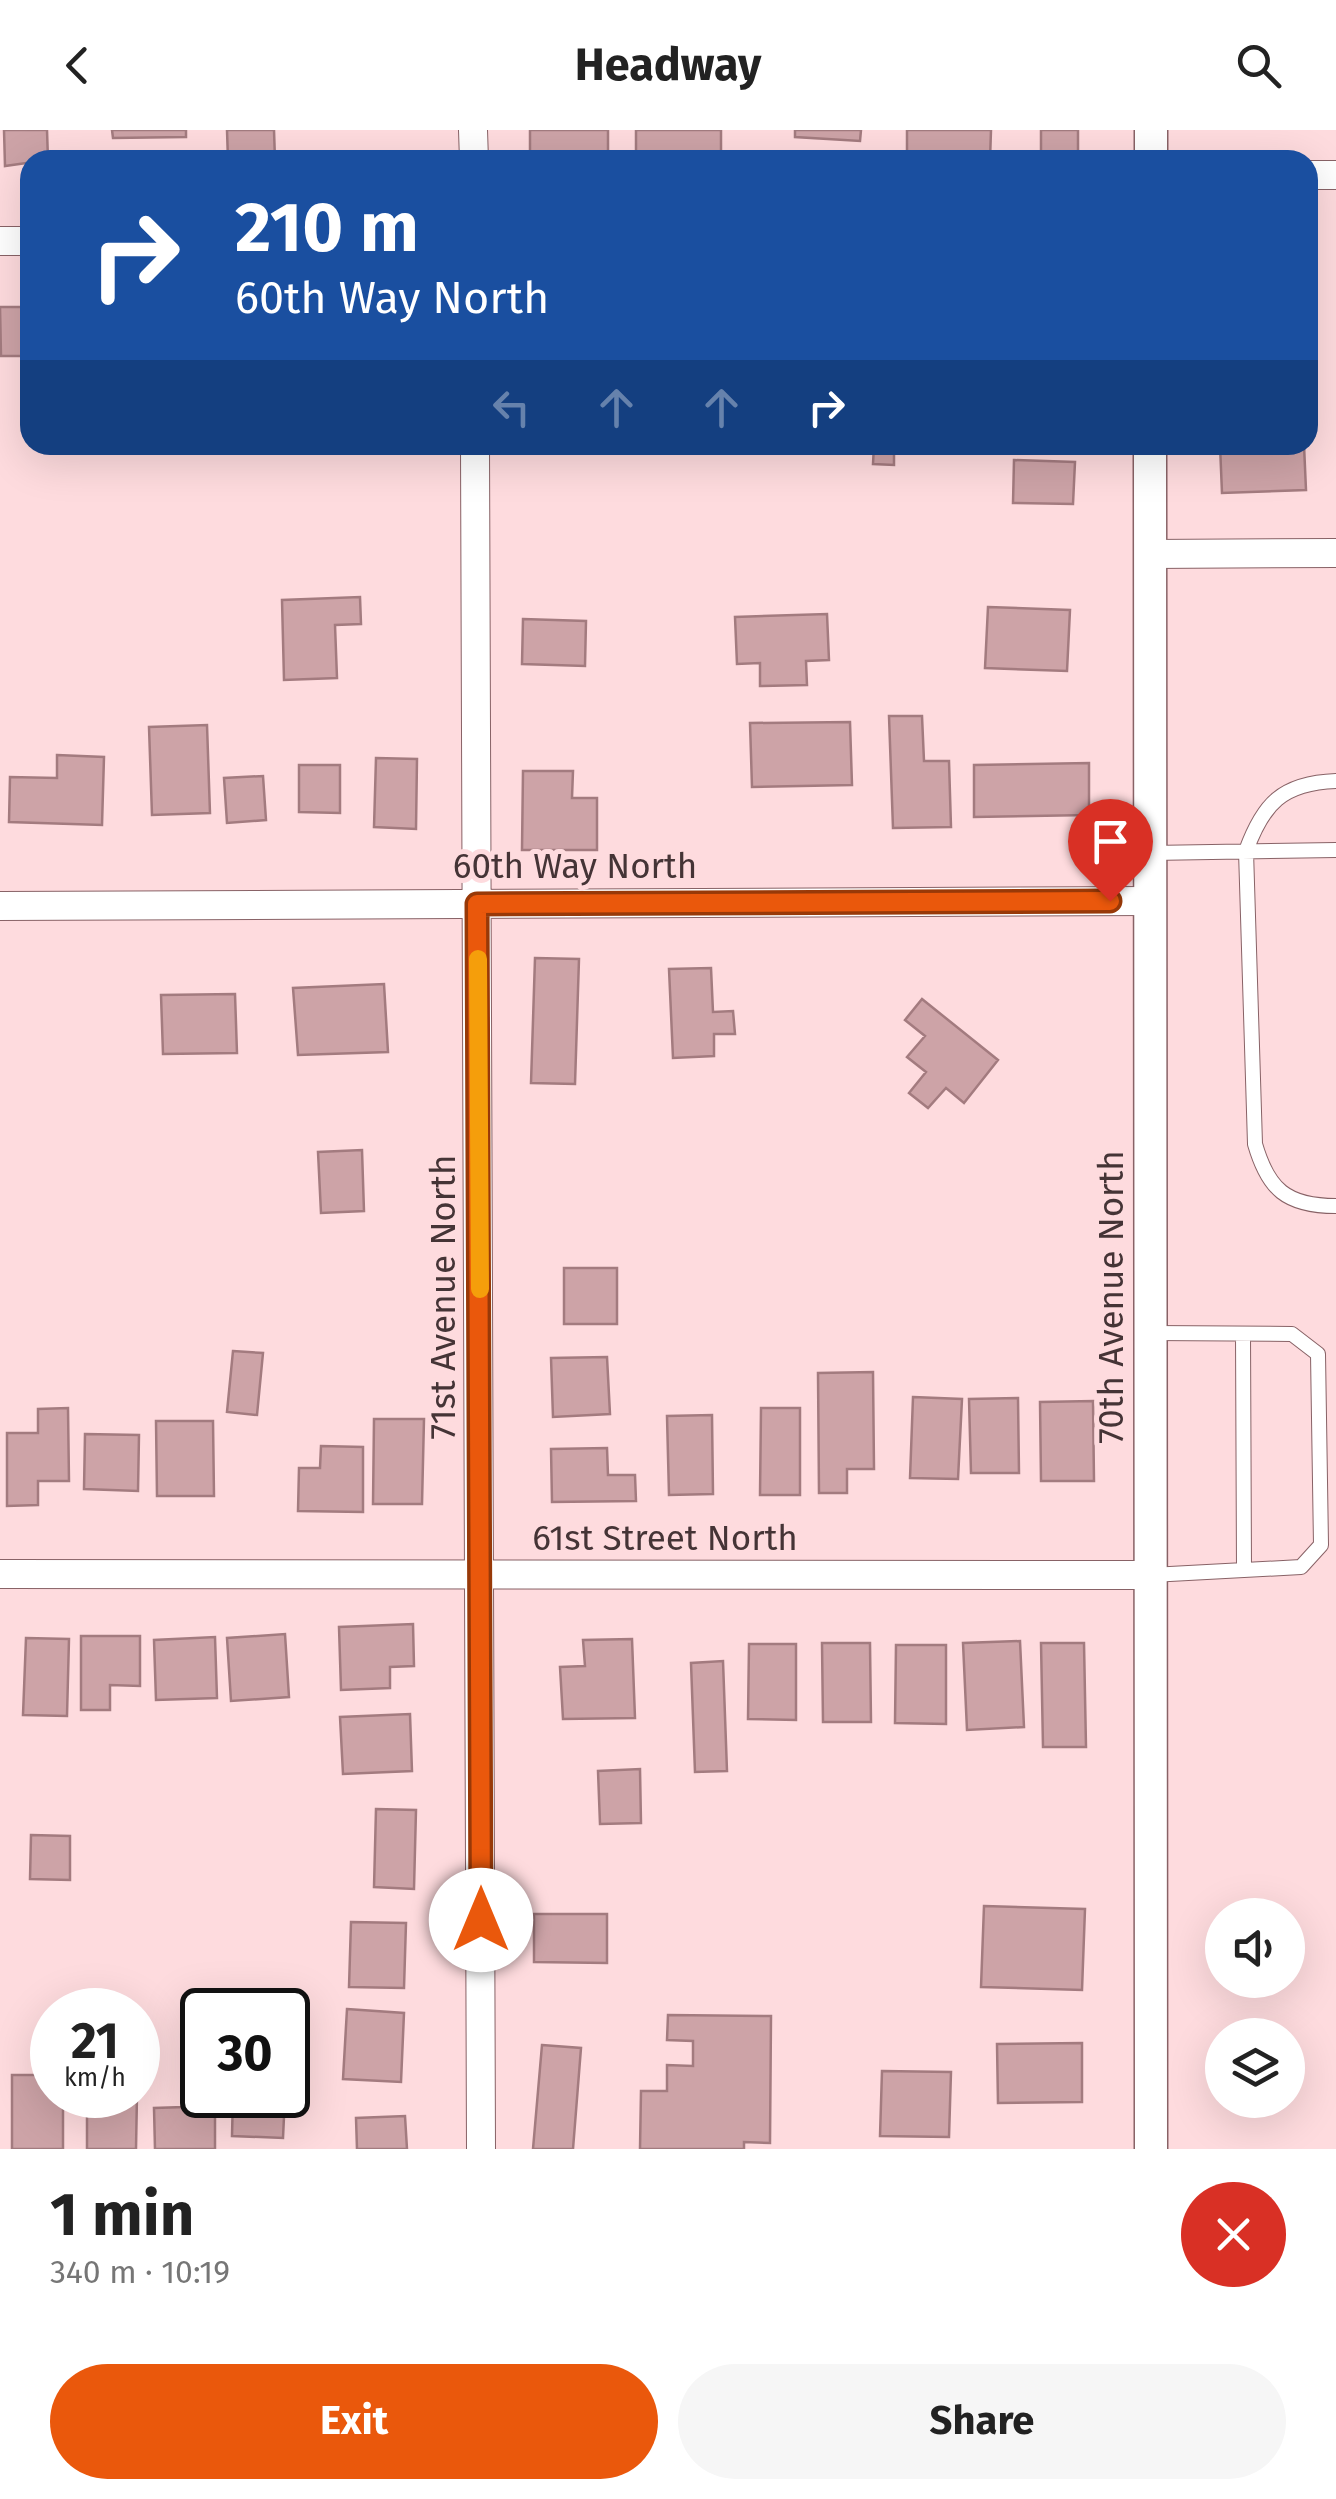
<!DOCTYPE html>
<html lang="en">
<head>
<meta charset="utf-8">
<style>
	:root { --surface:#fff; --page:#f6f6f6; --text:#222; --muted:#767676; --accent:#ea580c }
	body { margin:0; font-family:"Fira Sans",sans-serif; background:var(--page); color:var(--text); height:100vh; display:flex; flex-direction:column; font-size:38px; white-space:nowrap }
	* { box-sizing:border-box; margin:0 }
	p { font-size:32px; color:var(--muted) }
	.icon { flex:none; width:55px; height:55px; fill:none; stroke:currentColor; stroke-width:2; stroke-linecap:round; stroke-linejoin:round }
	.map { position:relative; height:2019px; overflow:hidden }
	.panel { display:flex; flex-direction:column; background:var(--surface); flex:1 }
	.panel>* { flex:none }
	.top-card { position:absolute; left:20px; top:20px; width:1298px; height:305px; border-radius:30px; box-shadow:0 10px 40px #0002; background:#1a4fa0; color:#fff; overflow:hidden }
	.buttons { position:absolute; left:1205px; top:1768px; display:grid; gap:20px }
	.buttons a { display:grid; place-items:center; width:100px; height:100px; border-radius:50%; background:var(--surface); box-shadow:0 10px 40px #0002; font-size:50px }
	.speed { position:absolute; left:30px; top:1858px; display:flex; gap:20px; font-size:50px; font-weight:700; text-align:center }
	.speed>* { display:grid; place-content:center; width:130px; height:130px; border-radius:50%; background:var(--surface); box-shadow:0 10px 40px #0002; line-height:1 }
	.speed small { font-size:25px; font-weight:400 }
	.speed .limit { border:5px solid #111; border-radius:15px; background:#fff; color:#111 }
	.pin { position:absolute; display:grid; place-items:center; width:85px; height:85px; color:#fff; margin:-102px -42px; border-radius:50% 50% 50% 0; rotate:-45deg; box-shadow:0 0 10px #0007 }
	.pin .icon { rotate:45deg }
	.me { position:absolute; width:110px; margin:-55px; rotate:0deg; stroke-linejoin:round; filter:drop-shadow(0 0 8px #0008) }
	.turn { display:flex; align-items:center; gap:35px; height:210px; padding:0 50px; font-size:45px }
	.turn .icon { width:130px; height:130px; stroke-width:2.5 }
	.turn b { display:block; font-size:70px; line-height:85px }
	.lanes { display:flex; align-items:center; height:95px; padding:0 50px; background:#0003; justify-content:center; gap:50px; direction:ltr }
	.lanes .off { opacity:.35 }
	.round { display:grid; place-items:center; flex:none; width:105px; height:105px; border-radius:52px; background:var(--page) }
	.headline { display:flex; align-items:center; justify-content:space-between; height:170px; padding:0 50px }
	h1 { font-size:60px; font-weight:700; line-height:75px }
	.primary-button { display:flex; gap:20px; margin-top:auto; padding:20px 50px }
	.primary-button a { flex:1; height:115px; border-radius:60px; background:var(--accent); color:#fff; font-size:40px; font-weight:700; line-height:115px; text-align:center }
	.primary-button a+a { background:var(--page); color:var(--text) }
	header { display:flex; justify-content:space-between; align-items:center; height:130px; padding:0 50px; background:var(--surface); font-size:45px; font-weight:700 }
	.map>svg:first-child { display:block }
	.building { fill:#cda3a7; stroke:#a37b7f; stroke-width:2.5 }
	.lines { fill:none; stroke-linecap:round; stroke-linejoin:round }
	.service-casing { stroke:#886266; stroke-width:16 }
	.minor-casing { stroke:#886266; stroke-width:30 }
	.tertiary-casing { stroke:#886266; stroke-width:35 }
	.service { stroke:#fff; stroke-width:14 }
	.minor { stroke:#fff; stroke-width:28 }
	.tertiary { stroke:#fff; stroke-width:32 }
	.route-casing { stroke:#983908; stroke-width:25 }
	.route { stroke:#ea580c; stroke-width:18 }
	.slow { stroke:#f59e0b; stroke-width:18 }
	.labels { text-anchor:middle; stroke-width:10; stroke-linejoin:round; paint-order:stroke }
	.street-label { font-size:35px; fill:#453436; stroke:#fedbde }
</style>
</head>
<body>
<header><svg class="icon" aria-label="back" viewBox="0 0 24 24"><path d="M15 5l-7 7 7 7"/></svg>Headway<svg class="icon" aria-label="search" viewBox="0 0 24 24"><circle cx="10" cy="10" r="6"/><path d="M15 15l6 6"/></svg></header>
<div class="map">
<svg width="1336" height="2019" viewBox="0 0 1336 2019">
	<rect width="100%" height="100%" fill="#fedbde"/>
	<path class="building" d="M4,0h43l1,30 -43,6z
		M112,0h74v7l-73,1z
		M227,0h47l1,30h-47z
		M530,0h78v25l-78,-2z
		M636,0h85v30h-85z
		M795,0h66l-1,11 -65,-4z
		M907,0h84l-1,30h-83z
		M1041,0h37v26h-37z
		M0,177h30v49h-29z
		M874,315h20v20l-21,-1z
		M1220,315h84l2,45 -84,3z
		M1014,330l61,2 -2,42 -60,-1z
		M360,467l1,27 -26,1 2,53 -53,2 -2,-80z
		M988,477l82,3 -3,61 -82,-3z
		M827,484l2,46 -23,1 1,24 -47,1v-23l-23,1 -2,-47z
		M523,489l63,2 -1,45 -63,-2z
		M889,586h33l2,45h25l2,66 -58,1z
		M850,592l2,63 -100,2 -2,-64z
		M207,595l3,88 -58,2 -3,-88z
		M57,625l47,2 -2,68 -93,-3 1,-45 47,1z
		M376,628l41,1 -1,70 -42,-2z
		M1089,633v52l-115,2v-52z
		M299,635h41v48l-41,-1z
		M523,641h50l-1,27h25v52h-75z
		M263,646l3,44 -39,3 -3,-45z
		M535,828l44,1 -4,125 -44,-1z
		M711,838l2,44 20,-1 2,23h-21v22l-41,2 -4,-89z
		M384,854l4,68 -90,3 -5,-67z
		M235,864l2,59 -74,1 -2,-59z
		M922,869l76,61 -34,43 -18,-15 -18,20 -19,-15 17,-21 -19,-15 18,-21 -20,-16z
		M362,1020l2,61 -43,2 -3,-61z
		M564,1138h53v56h-53z
		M233,1221l30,2 -6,62 -30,-3z
		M607,1227l3,57 -57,3 -2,-59z
		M873,1242l1,97h-27v24h-28l-1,-120z
		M913,1267l49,2 -4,80 -48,-1z
		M1018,1268l1,75h-48l-2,-74z
		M1093,1271l1,80h-53l-1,-79z
		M68,1278l1,73h-31v24l-31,1v-73h31v-24z
		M761,1278h39v87h-40z
		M712,1285l1,79 -44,1 -2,-79z
		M374,1289h50l-2,85h-49z
		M156,1291h57l1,75h-57z
		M85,1304l54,1 -1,56 -54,-2z
		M321,1316l42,1v65l-65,-1 1,-43h21z
		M607,1318l1,27h27l1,26 -84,1 -1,-53z
		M413,1494l1,42 -24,1v21l-49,2 -2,-63z
		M285,1504l4,63 -58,4 -4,-63z
		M81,1506h59v50l-30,-1v25h-29z
		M215,1507l2,61 -61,2 -2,-60z
		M26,1508l43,1 -2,77 -44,-1z
		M632,1509l3,79 -72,1 -3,-52 25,-1 -2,-26z
		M1020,1511l4,86 -57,3 -4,-87z
		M822,1513h48l1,79h-48z
		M1041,1513h43l2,104h-43z
		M749,1514h47v76l-48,-1z
		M896,1515h50v79l-51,-1z
		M723,1531l4,110 -32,1 -4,-109z
		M410,1584l2,57 -69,3 -3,-57z
		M640,1639l1,54 -41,1 -2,-53z
		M376,1679l40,1 -2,79 -40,-2z
		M31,1705l39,1v44l-40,-1z
		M984,1776l101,3 -3,81 -101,-3z
		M534,1784h73v49l-73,-1z
		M351,1792l55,1 -2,65 -55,-1z
		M347,1879l57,4 -3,69 -58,-3z
		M668,1885l103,1 -1,127 -26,-1v7h-104l1,-58h26v-26l26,1v-25l-26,-1z
		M1082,1913v59l-84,1 -1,-59z
		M542,1915l39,3 -8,101h-40z
		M882,1941l69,1 -2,65 -69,-1z
		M12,1945h40v20h11v54h-51z
		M184,1951h18v14h13v54h-60l-1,-41 30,-1z
		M87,1965h50l-1,54h-49z
		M233,1965h52l-2,43 -51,-2z
		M405,1986l2,33h-50l-1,-31z"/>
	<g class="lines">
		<defs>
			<path id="service" d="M1336,651c-54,2 -73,23 -90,70l9,293c13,45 31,62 81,62
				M1151,723l185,-3
				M1243,1204l1,236
				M1151,1445l150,-8 20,-22 -3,-191 -26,-20 -140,-1"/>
			<path id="minor" d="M473,0l1,30
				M1308,45h28
				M0,111h30
				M475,315l6,1704
				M1150,424l186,-1
				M0,776l1150,-5
				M0,1444l1151,1"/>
			<path id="tertiary" d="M1151,0v30
				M1150,315l1,1704"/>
		</defs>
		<use href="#service" class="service-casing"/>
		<use href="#minor" class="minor-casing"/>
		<use href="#tertiary" class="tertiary-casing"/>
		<use href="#service" class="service"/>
		<use href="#minor" class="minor"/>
		<use href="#tertiary" class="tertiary"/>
	</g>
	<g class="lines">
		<defs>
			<path id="route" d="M481,1790l-4,-1016 633,-3"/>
		</defs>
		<use href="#route" class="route-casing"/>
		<use href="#route" class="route"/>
		<path class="slow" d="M478,829l2,330"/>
	</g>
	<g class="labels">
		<g class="street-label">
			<text x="575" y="748">60th Way North</text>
			<text transform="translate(443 1167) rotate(-90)" y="12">71st Avenue North</text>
			<text transform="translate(1111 1167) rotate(-90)" y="12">70th Avenue North</text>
			<text x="665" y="1420">61st Street North</text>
		</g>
	</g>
</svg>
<div class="buttons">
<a><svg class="icon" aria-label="sound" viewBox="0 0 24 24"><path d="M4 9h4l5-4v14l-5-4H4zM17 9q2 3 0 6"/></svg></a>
<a><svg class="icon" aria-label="layers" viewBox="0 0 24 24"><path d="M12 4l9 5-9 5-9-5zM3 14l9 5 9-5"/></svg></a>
</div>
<div class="speed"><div>21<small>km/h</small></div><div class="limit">30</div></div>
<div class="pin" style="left:1110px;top:771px;background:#d93025"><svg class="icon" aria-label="arrive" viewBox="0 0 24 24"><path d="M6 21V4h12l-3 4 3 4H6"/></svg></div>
<svg class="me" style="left:481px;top:1790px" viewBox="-20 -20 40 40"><circle r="19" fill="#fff"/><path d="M0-13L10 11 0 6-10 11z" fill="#ea580c"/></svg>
<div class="top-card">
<div class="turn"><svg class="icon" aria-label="right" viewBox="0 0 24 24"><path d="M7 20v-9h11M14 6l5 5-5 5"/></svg><div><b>210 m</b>60th Way North</div></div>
<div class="lanes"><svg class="icon off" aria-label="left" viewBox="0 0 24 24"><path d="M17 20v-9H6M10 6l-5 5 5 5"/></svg><svg class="icon off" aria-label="ahead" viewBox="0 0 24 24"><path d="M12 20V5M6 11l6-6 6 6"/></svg><svg class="icon off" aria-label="ahead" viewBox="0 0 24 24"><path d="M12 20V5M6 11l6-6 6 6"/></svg><svg class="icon" aria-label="right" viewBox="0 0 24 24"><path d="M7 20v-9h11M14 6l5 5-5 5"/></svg></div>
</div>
</div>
<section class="panel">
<div class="headline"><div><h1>1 min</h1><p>340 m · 10:19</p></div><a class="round" style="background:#d93025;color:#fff"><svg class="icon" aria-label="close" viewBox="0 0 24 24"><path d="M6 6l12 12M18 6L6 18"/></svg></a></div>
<div class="primary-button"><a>Exit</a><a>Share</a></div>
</section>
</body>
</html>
